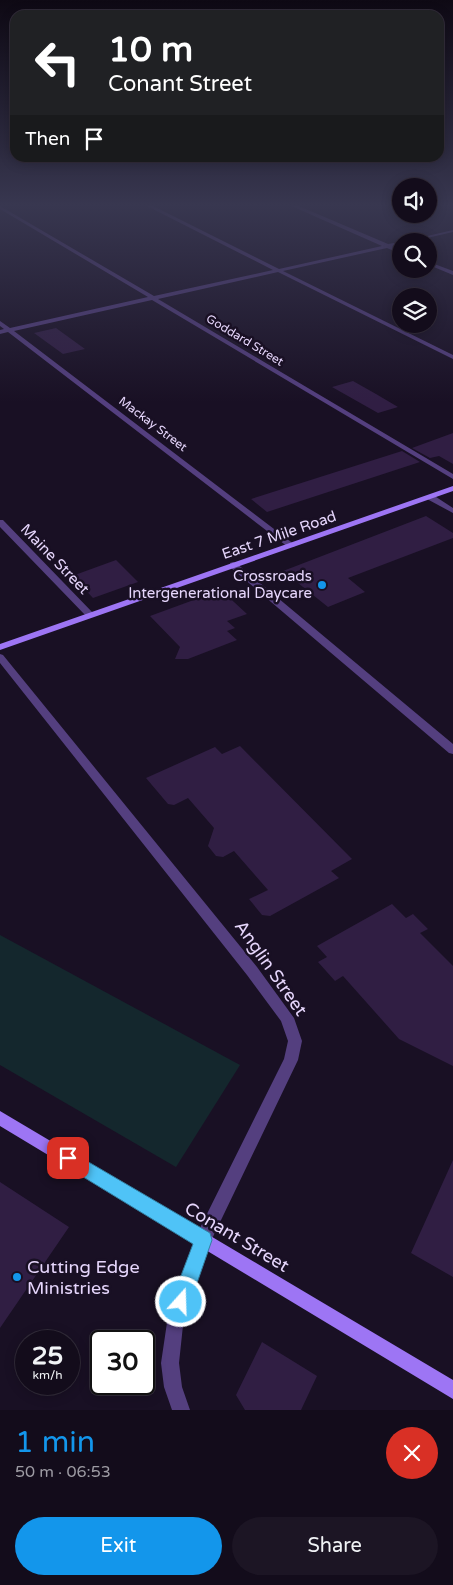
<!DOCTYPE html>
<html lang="en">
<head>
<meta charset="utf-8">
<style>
	:root { --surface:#130c1b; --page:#1c1524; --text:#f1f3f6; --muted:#9d9ba3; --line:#322c3a; --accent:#1396eb }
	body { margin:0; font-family:"Varela Round",sans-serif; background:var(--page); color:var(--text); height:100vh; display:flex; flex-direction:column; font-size:19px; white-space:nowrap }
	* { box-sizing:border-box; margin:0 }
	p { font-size:16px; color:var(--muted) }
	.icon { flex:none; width:28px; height:28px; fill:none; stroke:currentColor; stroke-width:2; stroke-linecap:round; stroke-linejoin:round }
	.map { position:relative; height:1410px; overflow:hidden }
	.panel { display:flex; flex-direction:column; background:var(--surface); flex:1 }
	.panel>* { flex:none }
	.hud { position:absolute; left:10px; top:10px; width:434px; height:152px; border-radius:15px; box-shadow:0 2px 12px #0003,0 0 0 1px var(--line); background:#202124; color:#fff; overflow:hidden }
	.tools { position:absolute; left:392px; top:178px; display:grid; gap:10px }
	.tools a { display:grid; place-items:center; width:45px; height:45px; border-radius:50%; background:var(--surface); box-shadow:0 2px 12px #0003,0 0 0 1px var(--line); font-size:25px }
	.speed { position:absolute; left:15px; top:1330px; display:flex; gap:10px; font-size:25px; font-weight:700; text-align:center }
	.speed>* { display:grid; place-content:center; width:65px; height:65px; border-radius:50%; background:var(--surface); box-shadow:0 2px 12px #0003,0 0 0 1px var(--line); line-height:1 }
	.speed small { font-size:12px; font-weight:400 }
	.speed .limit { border:2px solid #111; border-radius:8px; background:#fff; color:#111 }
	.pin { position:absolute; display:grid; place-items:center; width:42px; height:42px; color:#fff; margin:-21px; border-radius:10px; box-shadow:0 2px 8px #0006 }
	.me { position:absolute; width:55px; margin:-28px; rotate:20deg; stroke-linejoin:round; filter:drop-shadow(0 0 4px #0008) }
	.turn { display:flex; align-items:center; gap:18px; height:105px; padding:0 15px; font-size:22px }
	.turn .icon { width:65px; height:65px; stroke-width:2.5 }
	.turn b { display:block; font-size:35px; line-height:42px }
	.then { display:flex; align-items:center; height:48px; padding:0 15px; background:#0003; gap:10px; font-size:19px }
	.round { display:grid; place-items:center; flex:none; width:52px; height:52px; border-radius:26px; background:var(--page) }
	.summary { display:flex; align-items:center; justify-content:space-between; height:85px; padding:0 15px }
	h1 { font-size:30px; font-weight:600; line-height:38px; color:var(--accent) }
	.button { display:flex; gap:10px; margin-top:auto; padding:10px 15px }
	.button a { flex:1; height:58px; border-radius:30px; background:var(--accent); color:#fff; font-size:20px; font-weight:600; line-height:58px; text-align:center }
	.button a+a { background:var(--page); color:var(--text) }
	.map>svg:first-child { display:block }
	.green { fill:#14272d }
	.building { fill:#301e43 }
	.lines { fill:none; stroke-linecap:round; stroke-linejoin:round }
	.street { fill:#543f7f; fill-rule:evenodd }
	.secondary { fill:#9d75f4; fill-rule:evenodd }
	.route { fill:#4fc3f7; stroke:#337fa1 }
	.poi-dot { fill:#1396eb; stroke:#191024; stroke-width:2 }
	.labels { text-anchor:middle; stroke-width:5; stroke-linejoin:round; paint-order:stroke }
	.far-street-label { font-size:12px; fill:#e6d6fc; stroke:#191024 }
	.street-label { font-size:15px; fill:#e6d6fc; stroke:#191024 }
	.poi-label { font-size:15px; fill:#e6d6fc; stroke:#191024; text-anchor:end }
	.near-street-label { font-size:18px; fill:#e6d6fc; stroke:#191024 }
	.near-poi-label { font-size:18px; fill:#e6d6fc; stroke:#191024; text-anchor:start }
</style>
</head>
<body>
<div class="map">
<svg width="453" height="1410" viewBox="0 0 453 1410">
	<rect width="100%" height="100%" fill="#191024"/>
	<path class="green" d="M0,935l240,130 -64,102 -176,-102z"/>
	<path class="building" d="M56,328l29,21 -22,5 -29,-21z
		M353,381l23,13 22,13 -20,6 -46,-26z
		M453,433v31l-14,-8 -9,2 -18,-10z
		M402,451l18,11 -153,50 -16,-13z
		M426,516l27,17v5l-105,40 17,14 -37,15 -45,-36z
		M116,560l22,22 -45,16 -21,-22z
		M221,590l26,24 -20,7 8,7 -8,3 10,9 -49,19h-13l5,-12 -30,-31z
		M240,746l112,113 -21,12 8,7 -69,38 -8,-1 -13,-16 19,-9 -34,-39 -11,6 -7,-1 -8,-10 6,-18 -26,-30 -14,7 -6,-1 -22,-26 69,-31 7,7z
		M392,904l14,14 7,-4 15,15 -8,4 33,33v100l-54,-27 -56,-63 -8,5 -17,-19 9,-5 -10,-11z
		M453,1160v117l-42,-24z
		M0,1182l69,45 -69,101z
		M262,1342l55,34 -16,34h-56l-9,-15z"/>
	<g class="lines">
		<path class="street" d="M143,204h6l130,65 103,-23 -95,-42h7l94,40 13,-2v2l-9,2 9,4v4l-14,-6 -104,23 170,84v4l-175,-87 -120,27 295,175v5l-301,-179 -138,31 281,214 -1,2h-6l-280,-215 -8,2v-4l4,-1 -4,-3v-5l10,7 138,-31 -148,-88v-3l154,90 119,-26z
			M448,204h5v2l-5,-1z
			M453,230v2l-39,9h-8z
			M429,262l24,9v4l-24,-10z
			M427,495h6l20,13v5l-26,-14z
			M0,520h3l90,93 2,2 -2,2h-6l-87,-90z
			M233,562l3,1 217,181v10l-4,-1 -219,-186v-4z
			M0,654l3,1 254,312 37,51 8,23 -4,19 -88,183 -26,73 -5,47 3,24 8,23h-18l-8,-23 -3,-24 7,-47 29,-82 87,-175 4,-18 -7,-20 -34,-46 -247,-312z"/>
		<path class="secondary" d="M453,486v5l-453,159v-6z
			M0,1111l453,269v19l-453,-273z"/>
	</g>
	<linearGradient id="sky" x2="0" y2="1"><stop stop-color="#0e0914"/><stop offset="0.51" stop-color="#383750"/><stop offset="1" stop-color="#383750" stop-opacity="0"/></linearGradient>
	<rect width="453" height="402" fill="url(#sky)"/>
	<path class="route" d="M68,1150l142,83 2,7 -24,69 -7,2 -7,-2 -3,-7 22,-58 -131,-80 -3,-6 3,-6z"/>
	<g class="poi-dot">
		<circle cx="322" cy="585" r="5"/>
		<circle cx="17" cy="1277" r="5"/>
	</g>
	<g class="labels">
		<g class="far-street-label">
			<text transform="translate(245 340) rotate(31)" y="4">Goddard Street</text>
			<text transform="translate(153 424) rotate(37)" y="4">Mackay Street</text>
		</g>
		<g class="street-label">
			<text transform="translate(279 535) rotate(-19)" y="5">East 7 Mile Road</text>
			<text transform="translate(55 559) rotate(46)" y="5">Maine Street</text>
		</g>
		<g class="poi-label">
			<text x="312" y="581">Crossroads<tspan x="312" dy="17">Intergenerational Daycare</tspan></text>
		</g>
		<g class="near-street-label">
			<text transform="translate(271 968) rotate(55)" y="6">Anglin Street</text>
			<text transform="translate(237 1237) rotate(31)" y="6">Conant Street</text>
		</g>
		<g class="near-poi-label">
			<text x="27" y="1273">Cutting Edge<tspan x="27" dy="21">Ministries</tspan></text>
		</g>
	</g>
</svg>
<div class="tools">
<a><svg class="icon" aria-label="sound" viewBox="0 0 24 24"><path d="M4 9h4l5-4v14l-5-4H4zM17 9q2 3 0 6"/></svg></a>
<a><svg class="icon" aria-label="search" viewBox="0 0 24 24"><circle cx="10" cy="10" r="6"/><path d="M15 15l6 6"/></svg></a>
<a><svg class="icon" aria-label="layers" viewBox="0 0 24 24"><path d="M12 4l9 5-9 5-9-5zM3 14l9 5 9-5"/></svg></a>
</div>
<div class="speed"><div>25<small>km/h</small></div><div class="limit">30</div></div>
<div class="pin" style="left:68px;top:1158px;background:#d93025"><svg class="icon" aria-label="arrive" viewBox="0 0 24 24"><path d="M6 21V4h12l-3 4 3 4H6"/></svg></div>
<svg class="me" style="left:181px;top:1302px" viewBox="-20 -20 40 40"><circle r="17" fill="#4fc3f7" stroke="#fff" stroke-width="3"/><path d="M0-11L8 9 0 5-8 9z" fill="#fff"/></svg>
<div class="hud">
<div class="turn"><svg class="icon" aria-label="left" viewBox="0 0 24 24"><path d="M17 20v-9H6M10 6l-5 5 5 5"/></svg><div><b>10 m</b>Conant Street</div></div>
<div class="then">Then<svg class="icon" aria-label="arrive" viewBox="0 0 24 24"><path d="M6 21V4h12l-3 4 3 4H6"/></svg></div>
</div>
</div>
<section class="panel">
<div class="summary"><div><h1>1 min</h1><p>50 m · 06:53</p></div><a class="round" style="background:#d93025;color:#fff"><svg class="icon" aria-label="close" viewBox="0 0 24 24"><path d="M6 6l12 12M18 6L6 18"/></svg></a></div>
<div class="button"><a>Exit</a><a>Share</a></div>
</section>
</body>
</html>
